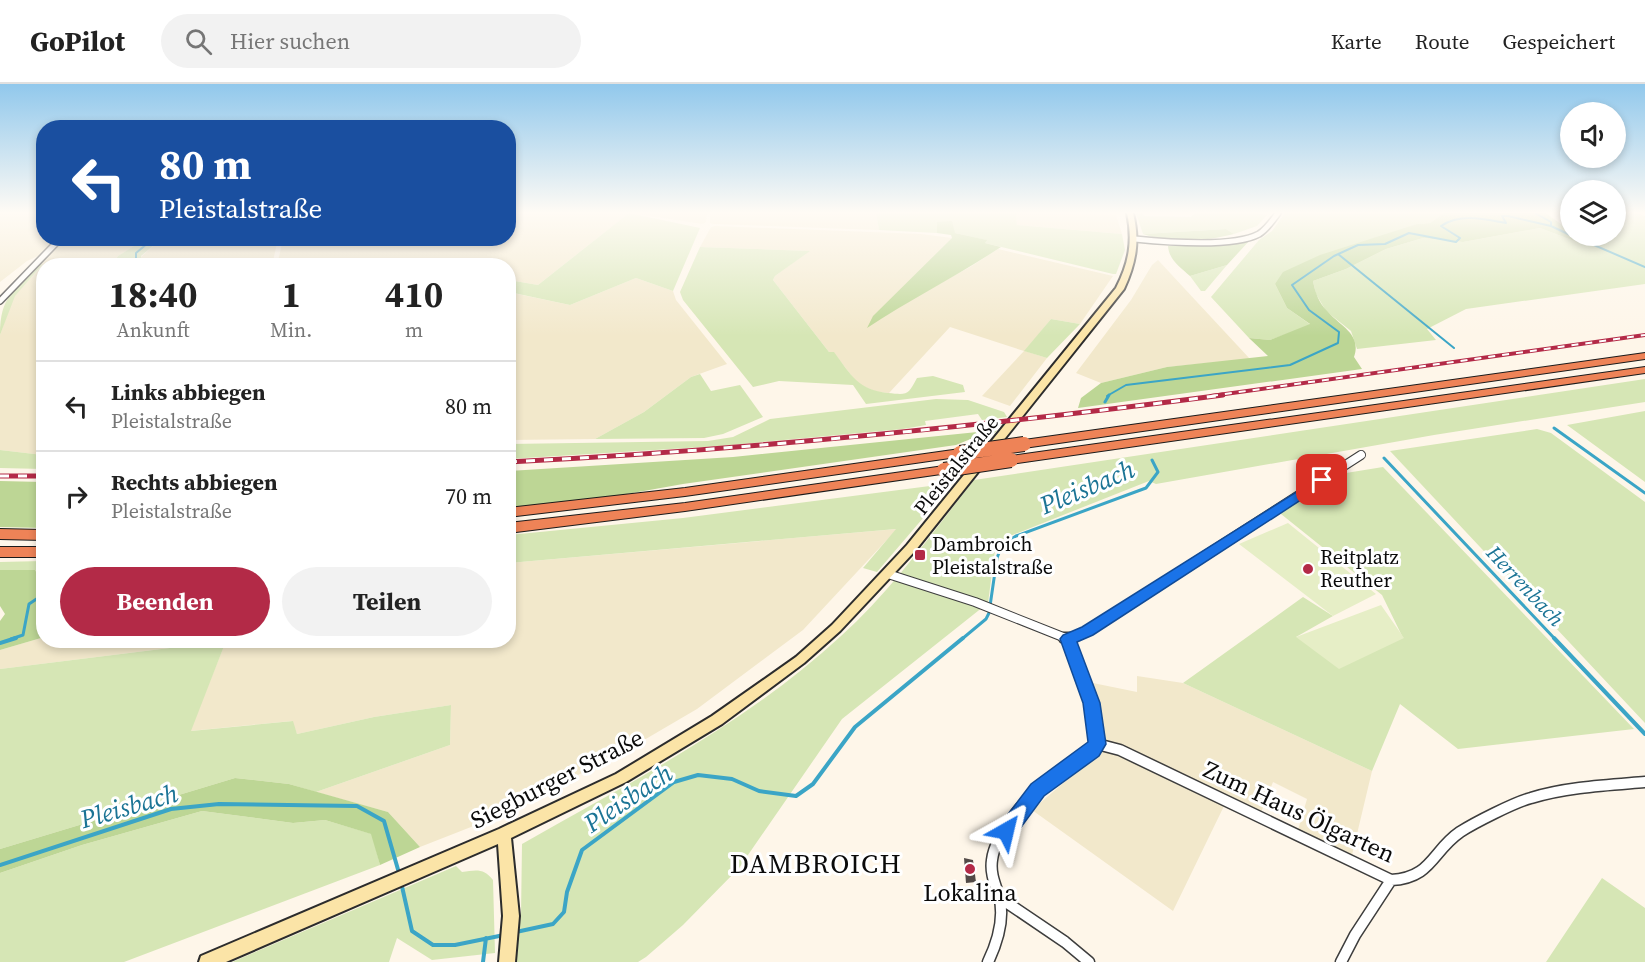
<!DOCTYPE html>
<html lang="de">
<head>
<meta charset="utf-8">
<style>
	:root { --surface:#fff; --page:#f2f2f2; --text:#222; --muted:#767676; --line:#e0e0e0; --accent:#b32a47 }
	body { margin:0; font-family:"Source Serif 4",serif; background:var(--page); color:var(--text); height:100vh; display:flex; flex-direction:column; font-size:22px; white-space:nowrap }
	* { box-sizing:border-box; margin:0 }
	p { font-size:20px; color:var(--muted) }
	.icon { flex:none; width:33px; height:33px; fill:none; stroke:currentColor; stroke-width:2; stroke-linecap:round; stroke-linejoin:round }
	.map { position:relative; flex:1; overflow:hidden }
	.sheet { position:absolute; left:36px; top:174px; width:480px; height:390px; display:flex; flex-direction:column; background:var(--surface); border-radius:24px; box-shadow:0 3px 9px #0003 }
	.sheet>* { flex:none }
	.hud { position:absolute; left:36px; top:36px; width:480px; height:126px; border-radius:24px; box-shadow:0 3px 9px #0003; background:#1a4fa0; color:#fff; overflow:hidden }
	.controls { position:absolute; left:1560px; top:18px; display:grid; gap:12px }
	.controls a { display:grid; place-items:center; width:66px; height:66px; border-radius:50%; background:var(--surface); box-shadow:0 3px 9px #0003; font-size:30px }
	.pin { position:absolute; display:grid; place-items:center; width:51px; height:51px; color:#fff; margin:-26px; border-radius:12px; box-shadow:0 3px 9px #0006 }
	.me { position:absolute; width:66px; margin:-33px; rotate:37deg; stroke-linejoin:round; filter:drop-shadow(0 0 4px #0008) }
	.turn { display:flex; align-items:center; gap:21px; height:126px; padding:0 24px; font-size:27px }
	.turn .icon { width:78px; height:78px; stroke-width:2.5 }
	.turn b { display:block; font-size:42px; line-height:51px }
	.eta { display:flex; justify-content:space-evenly; align-items:center; height:102px; text-align:center }
	.eta b { font-size:36px; font-weight:700; line-height:42px }
	.cta { display:flex; gap:12px; margin-top:auto; padding:12px 24px }
	.cta a { flex:1; height:69px; border-radius:36px; background:var(--accent); color:#fff; font-size:24px; font-weight:700; line-height:69px; text-align:center }
	.cta a+a { background:var(--page); color:var(--text) }
	ul { padding:0; list-style:none }
	li { display:flex; align-items:center; gap:18px; height:90px; padding:0 24px; border-top:2px solid var(--line) }
	li div { flex:1 }
	li b { display:block; font-size:22px }
	li em { font-style:normal }
	header { display:flex; align-items:center; gap:36px; box-sizing:border-box; height:84px; padding:0 30px; background:var(--surface); border-bottom:2px solid var(--line) }
	header strong { font-size:28px }
	nav { display:flex; gap:33px; margin-inline-start:auto; font-size:21px }
	.search { width:420px; height:54px; background:var(--page); display:flex; align-items:center; gap:15px; box-sizing:border-box; padding:0 21px; border-radius:33px; color:var(--muted); font-size:22px }
	.map>svg:first-child { display:block }
	.farmland { fill:#f2e8cb }
	.green { fill:#d6e6b5 }
	.forest { fill:#bdd695 }
	.pitch { fill:#e6eec6 }
	.lines { fill:none; stroke-linecap:round; stroke-linejoin:round }
	.stream-far2 { stroke:#3ba5c6; stroke-width:2 }
	.stream-far1 { stroke:#3ba5c6; stroke-width:3 }
	.stream { stroke:#3ba5c6; stroke-width:4 }
	.building { fill:#524a47 }
	.street-far2-casing { stroke:#3d3d3d; stroke-width:8 }
	.street-far1-casing { stroke:#3d3d3d; stroke-width:10 }
	.street-casing { stroke:#3d3d3d; stroke-width:13 }
	.secondary-casing { stroke:#2c2c2c; stroke-width:4 }
	.highway-casing { stroke:#1b1b1b; stroke-width:2 }
	.street-far2 { stroke:#fff; stroke-width:5 }
	.street-far1 { stroke:#fff; stroke-width:8 }
	.street { stroke:#fff; stroke-width:10 }
	.secondary { fill:#fbe4a7; fill-rule:evenodd }
	.highway { fill:#ee8357; fill-rule:evenodd }
	.rail-far1-casing { stroke:#b32a47; stroke-width:4 }
	.rail-casing { stroke:#b32a47; stroke-width:5 }
	.rail-far1 { stroke:#fff; stroke-width:2; stroke-dasharray:7; stroke-linecap:butt }
	.rail { stroke:#fff; stroke-width:3; stroke-dasharray:9; stroke-linecap:butt }
	.highway-bridge-casing { stroke:#1b1b1b; stroke-width:16; stroke-linecap:butt }
	.highway-bridge { stroke:#ee8357; stroke-width:14 }
	.route { fill:#1a73e8; stroke:#114b97; stroke-width:1.5 }
	.poi-dot { fill:#b32a47; stroke:#fff; stroke-width:2 }
	.labels { text-anchor:middle; stroke-width:6; stroke-linejoin:round; paint-order:stroke }
	.street-label { font-size:20px; fill:#0a0a0a; stroke:#fff }
	.poi-label { font-size:20px; fill:#0a0a0a; stroke:#fff; text-anchor:start }
	.water-label { font-size:21px; font-style:italic; fill:#1b7495; stroke:#fff }
	.near-street-label { font-size:24px; fill:#0a0a0a; stroke:#fff }
	.near-poi-label { font-size:24px; fill:#0a0a0a; stroke:#fff }
	.near-water-label { font-size:26px; font-style:italic; fill:#1b7495; stroke:#fff }
	.near-quarter-label { font-size:27px; letter-spacing:1.5px; fill:#0a0a0a; stroke:#fff }
</style>
</head>
<body>
<header>
<strong>GoPilot</strong>
<div class="search"><svg class="icon" aria-label="search" viewBox="0 0 24 24"><circle cx="10" cy="10" r="6"/><path d="M15 15l6 6"/></svg>Hier suchen</div>
<nav><a>Karte</a><a>Route</a><a>Gespeichert</a></nav>
</header>
<div class="map">
<svg width="1645" height="878" viewBox="0 0 1645 878">
	<rect width="100%" height="100%" fill="#fef6e9"/>
	<path class="farmland" d="M0,129h43l1,25 13,1 -19,17 -11,5 -27,21z
		M509,129h198l-1,9 -3,2 -74,-11 -91,72 -29,-5 -1,-14h-70l-20,-4 -3,4h-138l6,-27 225,-1z
		M710,129h166l3,17 -166,-6 -3,-1z
		M1016,129l100,2 6,19 -105,-9z
		M715,142l206,8 31,4 -10,12 -24,45 52,-28 28,-18 115,27 -33,48 -29,-5 -26,32 22,7 -37,48 -28,-10 42,-45 -74,-24 -61,66 -12,-1 -19,-8 -24,-31 -5,-1 -56,-72 2,-4 34,-25 -109,-4 11,-20z
		M67,155h78l-27,17 -6,9 -68,1 -1,189 -43,-5v-115l14,-39 29,-31h-4z
		M161,155h117l-6,26h-131v-8z
		M1158,176l92,99 -83,8 -66,16 -25,-10 55,-73 21,-35z
		M636,194l37,13 3,9 51,64 -36,13 -47,35 -49,27 -86,1 -1,-148 62,13z
		M897,445l-94,101 -106,79 -82,48 -144,70 -51,20 -32,-35 -72,-20 134,-47 1,-40 -77,12 -77,17 -5,-13 -102,10 36,-90 -226,28v-19l41,-12 2,-4 1,6h464l1,-77z
		M1137,592l46,7 189,88 -20,84 -54,-25 9,-31 -34,-17 -13,33 -139,-62 103,53 -51,105 -141,-101 72,-62 -16,-66 49,10z"/>
	<path class="green" d="M629,129l71,15 -27,63 -37,-13 -66,27 -61,-13v-12l29,5z
		M876,129h140l1,12 105,9 3,16 -9,24h-3l-128,-31 1,-3 -31,-7 -18,-11v11l-58,-3z
		M1136,129h6l2,3 47,1 4,-4h60l12,2 -10,11 -23,8 -8,-5 -83,5z
		M1285,129h159l-14,10 -13,1 -142,60 12,24 24,17 -41,15 -21,-2 -38,-41 48,-57 13,-9z
		M1616,129h20l9,3v68l-179,25 -39,20 9,11 -79,9 -6,-18 -25,-20 -10,-17 -3,-13 33,-12 40,-20 37,-11 40,4 77,-14 37,14 5,-3 -5,-3h39z
		M145,155h16l-20,17v9h-29l6,-9z
		M700,163l110,4 -35,25 -2,4 56,72h5c17,23 24,38 54,41 20,2 20,2 29,-15l16,-2 30,9 2,7 -99,12 -13,-19 -74,-4 -26,6 -70,-87 -3,-8z
		M43,180l-28,32 -15,39c0,-40 14,-43 39,-70z
		M1227,181l-22,26h-4l-11,-15z
		M1051,235l29,5 -33,34 -23,-7z
		M700,290l11,17 29,-6 23,32 -40,17 -19,4 -109,1 49,-27 47,-35z
		M1645,295v23l-211,33 -278,49 -7,-3 -144,57 -10,12 -7,53 -146,116 -103,149 -56,57 -37,32 -8,5h-123l6,-47 1,-71c111,-63 225,-121 319,-208 51,-46 91,-103 133,-156z
		M936,315l32,1 36,12 3,5 -25,3 -4,-6 -53,7 1,4 -23,4 -183,17 -211,13v-15l199,-3 25,-4 37,-18z
		M1645,327v71l-78,-57z
		M1537,345l14,4 94,69v221l-255,-272z
		M0,366l43,5v14l-43,-1z
		M1383,383l251,262 -176,20 -58,-45 -28,67 -189,-88 120,-86 30,19 -37,21 107,1 -21,-43 -106,-85 70,-37z
		M953,399l-76,89 -14,-4 33,-39 -387,34v-28l174,-17z
		M43,477v22l-8,-13h-35v-8z
		M226,557l-35,90 102,-10 4,13 77,-17 77,-12 -1,40 -134,47 -27,-8 -54,-6 -235,71v-180z
		M202,727l91,12 32,-3 47,14 8,31 -256,97h-124v-89l82,-28z
		M456,782l6,6c14,-2 22,-4 31,8l2,73 -63,7 -35,-22 -8,24h-157z
		M1602,794l43,30v54h-99z"/>
	<path class="forest" d="M1444,129h102l24,18v5l12,3 -5,3 -37,-14 -77,14 -40,-4 -37,11 -40,20 -33,12c2,11 6,22 14,30 13,15 35,23 27,46l8,12 -284,39 3,-10 20,-15 66,-16 101,-11 -19,-18 21,2 40,-16 -23,-16 -12,-24 8,-12 37,-17 97,-31 13,-1z
		M952,137l3,12 32,7 -2,3 16,4c-44,29 -90,52 -134,81l6,-12 79,-78 -1,-3 -14,-2v-11z
		M1226,145l8,5c-27,7 -65,10 -91,0z
		M1250,156l-23,25 -37,11c-10,-9 -21,-16 -22,-30h28z
		M997,346l-4,5 -20,3 -17,7 -273,39 -73,13 -101,11v-37l224,-14z
		M0,397l43,1v46l-43,-1z
		M0,486h35l8,13 1,51 -3,4 -41,12v-29l5,-7 -5,-8z
		M235,694l54,6 99,28 32,35 -40,18 -9,-31 -46,-14 -32,3 -91,-12 -120,34 -82,28v-24z"/>
	<path class="pitch" d="M1288,439l88,71 -43,22 -94,-72z
		M1381,521l23,33 -65,31 -43,-32z"/>
	<g class="lines">
		<path class="stream-far2" d="M1551,142l19,9
			M1573,152l72,31
			M1338,170l116,94
			M136,182v-13l18,-15
			M1107,312l19,-11 164,-20 48,-22 1,-11 -30,-22 -17,-25 42,-29 24,-11 27,-1 24,-11 47,9 4,-4 -19,-12c19,-13 43,-7 65,-3l-4,-7h6l43,10v-4l-16,-9"/>
		<path class="stream-far1" d="M1105,318l4,-7
			M1554,344l91,65
			M1384,374l171,181
			M11,555l12,-4 6,-31 15,-10
			M962,555l24,-20 3,-6 8,-55 5,-13 14,-9 130,-48 12,-16 -6,-12"/>
		<path class="stream" d="M1554,554l91,96
			M0,559l16,-5
			M0,781l171,-56 48,-5 138,2 27,15 15,52
			M401,798l11,49 21,14h22l49,-10
			M516,848l37,-8 11,-12 3,-20 15,-42 92,-68 24,-7 34,4 27,12 37,5 17,-12 42,-57 108,-89
			M483,878l3,-24"/>
	</g>
	<path class="building" d="M964,774l9,2 3,22 -10,1z"/>
	<g class="lines">
		<defs>
			<path id="street-far2" d="M1135,155c30,3 98,9 124,-5 8,-5 14,-14 19,-21
				M0,217l61,-63"/>
			<path id="street-far1" d="M888,490l87,28 93,37 19,-8 274,-176"/>
			<path id="street" d="M1064,554h7
				M1097,660l23,6 271,130c41,-2 41,-29 69,-48 14,-9 55,-30 71,-34 35,-11 78,-13 114,-16
				M1000,814l65,44 24,20
				M988,878c10,-21 17,-44 11,-66 -4,-12 -9,-23 -7,-36 3,-27 39,-68 61,-83 15,-11 32,-19 44,-33l-5,-41 -24,-64
				M1341,878l14,-27 36,-55"/>
			<path id="secondary" d="M1127,129h6c7,28 3,50 -9,76l-209,262 -75,80 -36,32 -82,61 -96,58 -115,56 8,78 -4,46h-16l4,-46 -5,-72 -272,118h-27l2,-6 298,-127 117,-55 96,-58 84,-59 36,-32 75,-80 209,-257c13,-25 17,-47 11,-75z"/>
			<path id="highway" d="M1645,269v6l-621,89 -6,-4 6,-4z
				M1645,283v6l-634,91 -6,-4 6,-4z
				M960,365l4,1 2,3 -2,3 -279,40 -177,21v-9l177,-20z
				M944,382l4,1 2,3 -2,3 -263,38 -177,22v-10l177,-20z
				M0,445l44,1v10l-44,-1z
				M0,463h44v10h-44z"/>
		</defs>
		<use href="#street-far2" class="street-far2-casing"/>
		<use href="#street-far1" class="street-far1-casing"/>
		<use href="#street" class="street-casing"/>
		<use href="#secondary" class="secondary-casing"/>
		<use href="#highway" class="highway-casing"/>
		<use href="#street-far2" class="street-far2"/>
		<use href="#street-far1" class="street-far1"/>
		<use href="#street" class="street"/>
		<use href="#secondary" class="secondary"/>
		<use href="#highway" class="highway"/>
		<defs>
			<path id="rail-far1" d="M1211,312l434,-61"/>
			<path id="rail" d="M508,378c240,-12 477,-36 715,-67
				M0,392h44"/>
		</defs>
		<use href="#rail-far1" class="rail-far1-casing"/>
		<use href="#rail" class="rail-casing"/>
		<use href="#rail-far1" class="rail-far1"/>
		<use href="#rail" class="rail"/>
		<defs>
			<path id="highway-bridge" d="M960,369l64,-9
				M944,386l67,-10"/>
		</defs>
		<use href="#highway-bridge" class="highway-bridge-casing"/>
		<use href="#highway-bridge" class="highway-bridge"/>
	</g>
	<linearGradient id="sky" x2="0" y2="1"><stop stop-color="#91c8ec"/><stop offset="0.51" stop-color="#fffbf5"/><stop offset="1" stop-color="#fffbf5" stop-opacity="0"/></linearGradient>
	<rect width="1645" height="252" fill="url(#sky)"/>
	<path class="route" d="M1322,392l5,1 2,3 -2,3 -234,152 -16,7 23,61 6,41 -7,12 -55,40 -31,42 -7,2 -6,-2 -3,-7 3,-6 31,-41 57,-42 -5,-39 -23,-64 3,-4 19,-8z"/>
	<g class="poi-dot">
		<rect x="914" y="465" width="12" height="12" rx="3"/>
		<circle cx="1308" cy="485" r="6"/>
		<circle cx="970" cy="785" r="6"/>
	</g>
	<g class="labels">
		<g class="street-label">
			<text transform="translate(956 381) rotate(-51)" y="7">Pleistalstraße</text>
		</g>
		<g class="poi-label">
			<text x="932" y="467">Dambroich<tspan x="932" dy="23">Pleistalstraße</tspan></text>
			<text x="1320" y="480">Reitplatz<tspan x="1320" dy="23">Reuther</tspan></text>
		</g>
		<g class="water-label">
			<text transform="translate(1525 502) rotate(47)" y="7">Herrenbach</text>
		</g>
		<g class="near-street-label">
			<text transform="translate(557 695) rotate(-27)" y="8">Siegburger Straße</text>
			<text transform="translate(1299 728) rotate(25)" y="8">Zum Haus Ölgarten</text>
		</g>
		<g class="near-poi-label">
			<text x="970" y="817">Lokalina</text>
		</g>
		<g class="near-water-label">
			<text transform="translate(1087 403) rotate(-23)" y="9">Pleisbach</text>
			<text transform="translate(628 714) rotate(-34)" y="9">Pleisbach</text>
			<text transform="translate(129 722) rotate(-16)" y="9">Pleisbach</text>
		</g>
		<g class="near-quarter-label">
			<text x="816" y="789">DAMBROICH</text>
		</g>
	</g>
</svg>
<div class="controls">
<a><svg class="icon" aria-label="sound" viewBox="0 0 24 24"><path d="M4 9h4l5-4v14l-5-4H4zM17 9q2 3 0 6"/></svg></a>
<a><svg class="icon" aria-label="layers" viewBox="0 0 24 24"><path d="M12 4l9 5-9 5-9-5zM3 14l9 5 9-5"/></svg></a>
</div>
<div class="pin" style="left:1322px;top:396px;background:#d93025"><svg class="icon" aria-label="arrive" viewBox="0 0 24 24"><path d="M6 21V4h12l-3 4 3 4H6"/></svg></div>
<svg class="me" style="left:1006px;top:747px" viewBox="-20 -20 40 40"><path d="M0-17L14 15 0 8-14 15z" fill="#1a73e8" stroke="#fff" stroke-width="4"/></svg>
<div class="hud">
<div class="turn"><svg class="icon" aria-label="left" viewBox="0 0 24 24"><path d="M17 20v-9H6M10 6l-5 5 5 5"/></svg><div><b>80 m</b>Pleistalstraße</div></div>
</div>
<section class="sheet">
<div class="eta">
<div><b>18:40</b><p>Ankunft</p></div>
<div><b>1</b><p>Min.</p></div>
<div><b>410</b><p>m</p></div>
</div>
<ul>
<li><svg class="icon" aria-label="left" viewBox="0 0 24 24"><path d="M17 20v-9H6M10 6l-5 5 5 5"/></svg><div><b>Links abbiegen</b><p>Pleistalstraße</p></div><em>80 m</em></li>
<li><svg class="icon" aria-label="right" viewBox="0 0 24 24"><path d="M7 20v-9h11M14 6l5 5-5 5"/></svg><div><b>Rechts abbiegen</b><p>Pleistalstraße</p></div><em>70 m</em></li>
</ul>
<div class="cta"><a>Beenden</a><a>Teilen</a></div>
</section>
</div>
</body>
</html>
